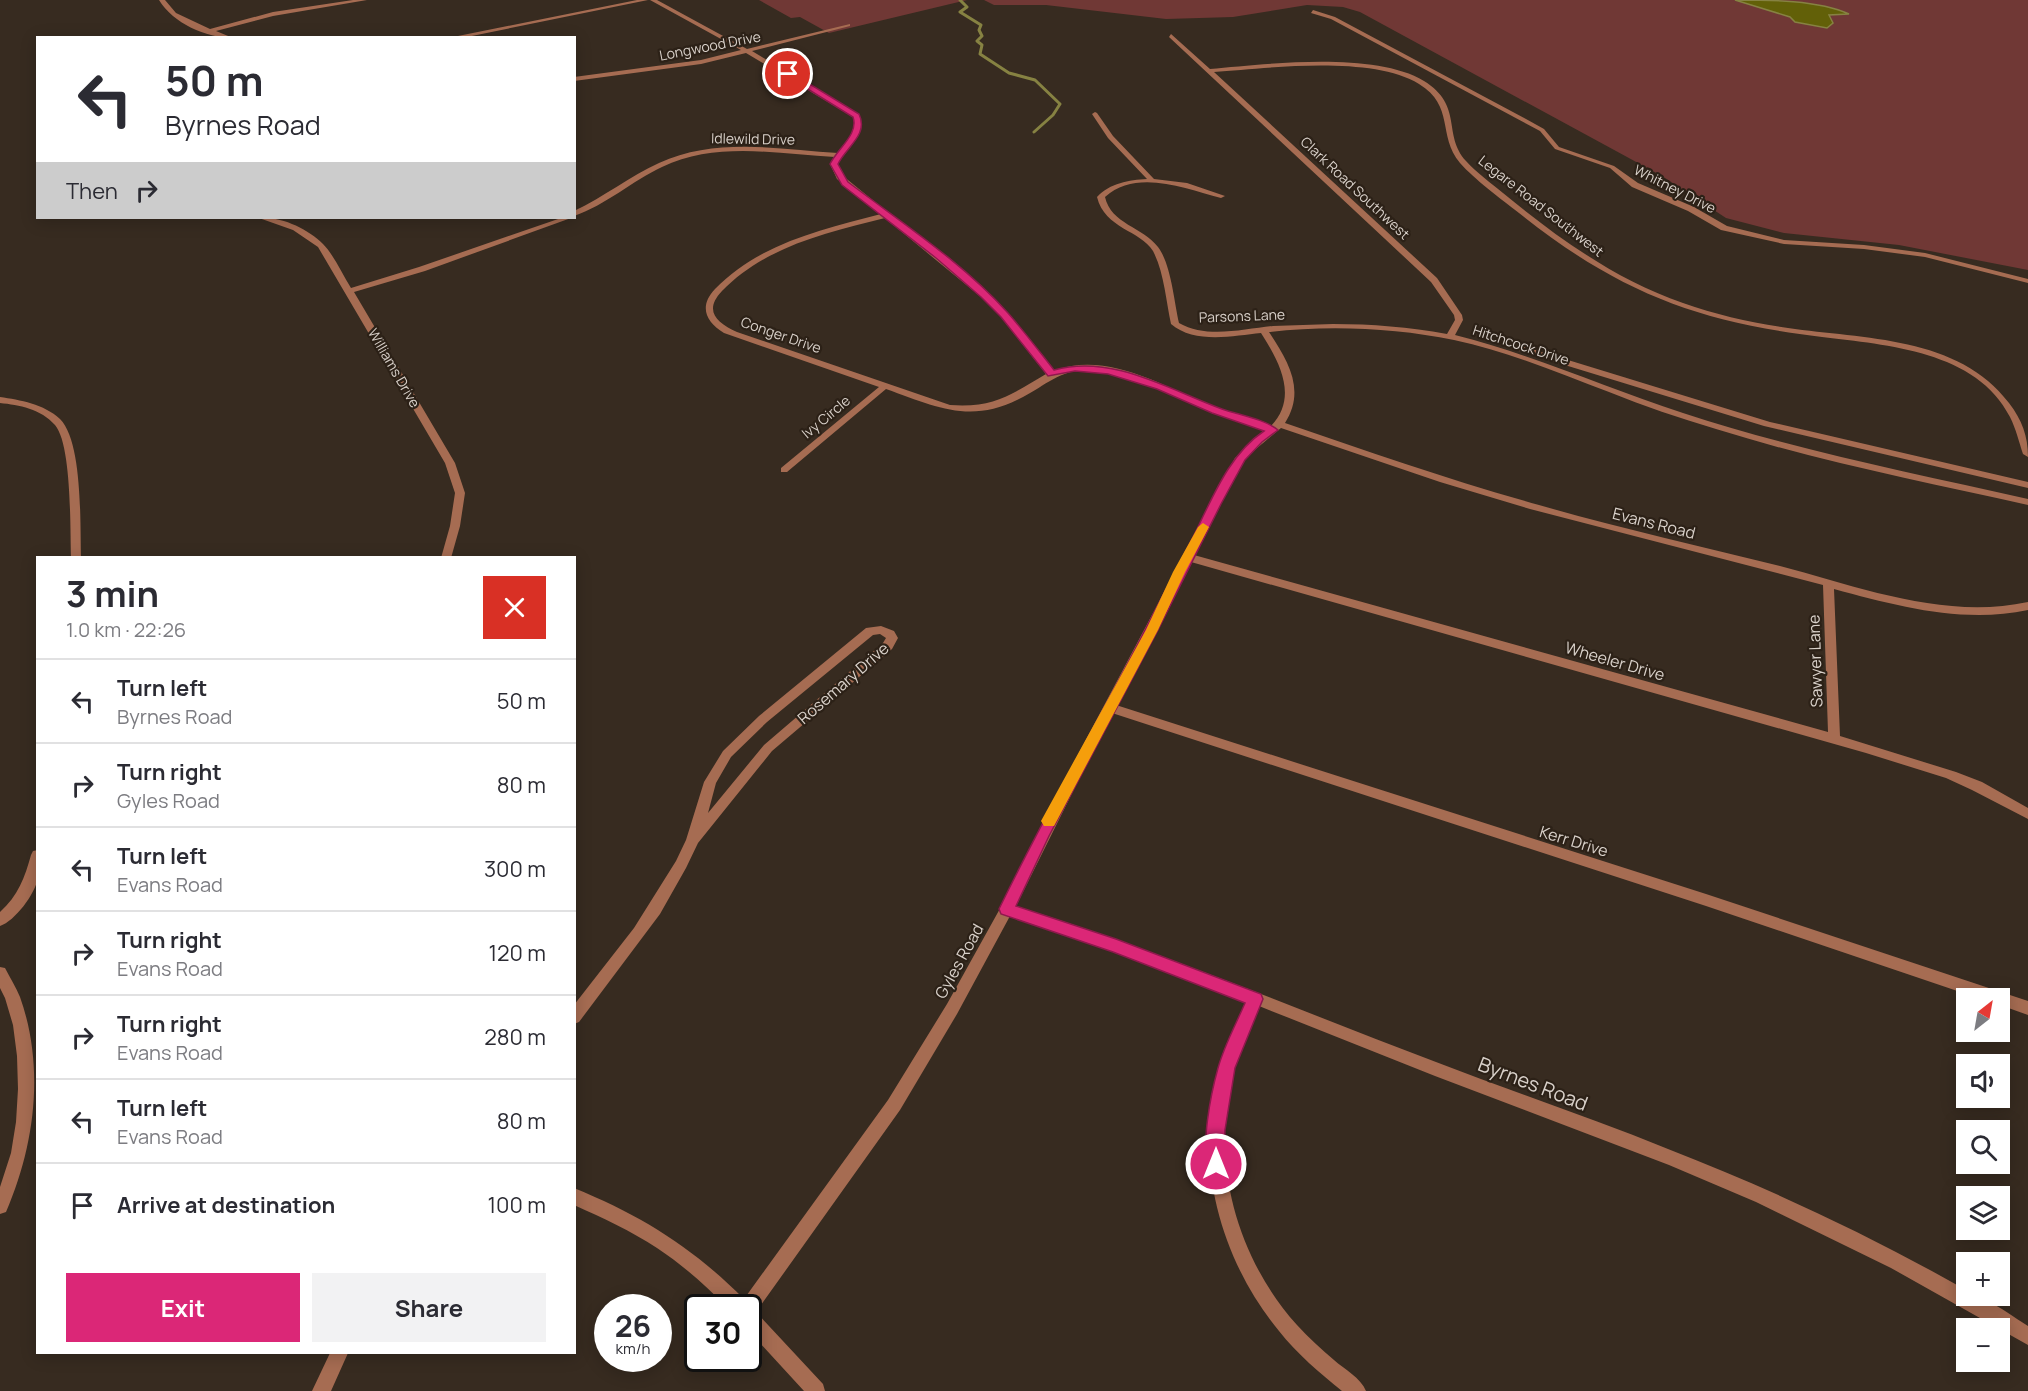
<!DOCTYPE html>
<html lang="en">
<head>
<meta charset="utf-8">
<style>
	:root { --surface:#fff; --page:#f2f2f3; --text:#2b2b33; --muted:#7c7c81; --line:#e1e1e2; --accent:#db2777 }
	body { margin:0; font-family:Manrope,sans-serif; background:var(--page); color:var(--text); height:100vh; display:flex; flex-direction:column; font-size:22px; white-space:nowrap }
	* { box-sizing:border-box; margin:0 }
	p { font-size:20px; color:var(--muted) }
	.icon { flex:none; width:33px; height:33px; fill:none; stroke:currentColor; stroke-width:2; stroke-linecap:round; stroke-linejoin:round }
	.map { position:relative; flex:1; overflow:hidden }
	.sheet { position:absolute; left:36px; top:556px; width:540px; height:798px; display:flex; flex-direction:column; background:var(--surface); border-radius:0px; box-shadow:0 3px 15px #0003 }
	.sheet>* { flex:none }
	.hud { position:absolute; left:36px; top:36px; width:540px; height:183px; border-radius:0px; box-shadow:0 3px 15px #0003; background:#fff; color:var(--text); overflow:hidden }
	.needle { width:39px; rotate:31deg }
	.fabs { position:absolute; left:1956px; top:988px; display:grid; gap:12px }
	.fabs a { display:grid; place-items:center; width:54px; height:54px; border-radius:0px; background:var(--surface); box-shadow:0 3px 15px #0003; font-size:30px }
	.speed { position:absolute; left:594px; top:1294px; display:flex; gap:12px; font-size:30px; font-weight:700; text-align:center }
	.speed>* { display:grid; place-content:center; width:78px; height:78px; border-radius:50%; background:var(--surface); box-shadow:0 3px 15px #0003; line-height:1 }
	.speed small { font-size:15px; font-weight:400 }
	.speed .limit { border:3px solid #111; border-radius:9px; background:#fff; color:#111 }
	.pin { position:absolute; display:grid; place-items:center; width:51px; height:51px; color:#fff; margin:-26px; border:3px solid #fff; border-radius:50%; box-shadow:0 2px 6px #0007 }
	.me { position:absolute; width:66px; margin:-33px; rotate:0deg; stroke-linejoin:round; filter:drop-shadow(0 0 4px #0008) }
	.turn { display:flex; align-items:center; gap:21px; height:126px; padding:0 30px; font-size:27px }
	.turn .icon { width:78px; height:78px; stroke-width:2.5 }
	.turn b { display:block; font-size:42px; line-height:51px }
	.then { display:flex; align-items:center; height:57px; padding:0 30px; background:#0003; gap:12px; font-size:22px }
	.round { display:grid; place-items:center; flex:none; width:63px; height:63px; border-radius:0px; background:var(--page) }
	.summary { display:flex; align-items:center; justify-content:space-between; height:102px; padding:0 30px }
	h1 { font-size:36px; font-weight:700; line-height:45px }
	.action { display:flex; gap:12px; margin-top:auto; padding:12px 30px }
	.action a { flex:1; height:69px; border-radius:0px; background:var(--accent); color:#fff; font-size:24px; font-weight:700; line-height:69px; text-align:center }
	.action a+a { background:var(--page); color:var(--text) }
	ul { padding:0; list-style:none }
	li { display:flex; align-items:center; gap:18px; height:84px; padding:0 30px; border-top:2px solid var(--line) }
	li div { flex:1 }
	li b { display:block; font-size:22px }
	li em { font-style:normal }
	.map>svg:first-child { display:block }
	.green { fill:#703835 }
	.water { fill:#626008; stroke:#868242; stroke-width:1.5 }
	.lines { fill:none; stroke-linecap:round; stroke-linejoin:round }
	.stream { stroke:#868242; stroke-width:3 }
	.minor { fill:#a66c52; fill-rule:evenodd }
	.route { fill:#db2777; stroke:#8e194d; stroke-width:1.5 }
	.slow { fill:#f59e0b }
	.labels { text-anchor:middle; stroke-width:4.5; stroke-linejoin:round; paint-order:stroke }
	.far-street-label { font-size:14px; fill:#d9d1ca; stroke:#2c2117 }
	.street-label { font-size:16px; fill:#d9d1ca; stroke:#2c2117 }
	.near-street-label { font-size:20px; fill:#d9d1ca; stroke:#2c2117 }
</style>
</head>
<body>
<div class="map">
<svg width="2028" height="1391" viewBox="0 0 2028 1391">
	<rect width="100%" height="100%" fill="#372b20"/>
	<path class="green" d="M759,0h208l-138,33 -29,-16 -9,1z
		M984,0h1044v270l-129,-25 -115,-12 -58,-15 -64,-42 -302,-164 -17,-5 -36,-2 -74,12 -67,2 -120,-14h-52z"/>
	<path class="water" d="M1735,0c35,0 83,0 114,14l-20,1 4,8 -6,5 -32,-6 -5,-5z"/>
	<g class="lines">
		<path class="stream" d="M960,0l7,7 -7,5 21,13 -2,5 3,6 -5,5 5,4 -2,9 29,19 26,7 25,24 -7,11 -19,17"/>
		<path class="minor" d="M159,0h6l11,13 34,16 63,-17 80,-12h14l-94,16 -57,15 17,7c-27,0 -60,-15 -74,-38z
			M637,0h11l-186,38h-14z
			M650,0h7l90,49 103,-25v2l-98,25 106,64c9,20 -11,33 -20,49l5,12 144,117 20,20 46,58c52,-20 107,13 153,33 22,9 44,16 65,22 28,-29 8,-65 -10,-93 -28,3 -67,11 -90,-9 -5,-23 -7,-52 -18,-73 -13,-21 -48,-22 -56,-54 13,-14 32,-17 50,-18l-39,-41 -16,-24 3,-2 2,1 16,23 41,43 33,4 38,13 -4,2c-35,-9 -84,-30 -116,-1 6,27 38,30 53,50 13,17 16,54 21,76 28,16 64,6 94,3 20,-1 40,-1 60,-2 39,0 76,3 114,10l8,-14 -1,-5 -23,-33 -262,-245 2,-3 39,35c57,-5 164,-18 214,12 40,25 18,53 42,80 11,12 25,22 37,32 55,45 113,87 180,110 34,12 69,20 105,25 75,11 171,8 221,75 13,17 19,33 19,54l-5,-3c-4,-12 -7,-25 -13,-37 -33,-66 -123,-72 -188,-80 -125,-15 -204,-45 -303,-124 -18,-14 -45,-34 -59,-50 -23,-28 -5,-57 -41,-79 -47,-29 -151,-16 -205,-12l223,206 25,37 1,5 -8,15c79,20 152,53 228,78 113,37 229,60 345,86v6c-104,-23 -210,-44 -312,-76 -37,-11 -72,-23 -107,-37 -51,-19 -102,-41 -155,-52 -59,-12 -124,-15 -185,-8 19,29 37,58 16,91 84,29 168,58 254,82 80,23 161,41 241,61 80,21 164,54 248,36v8c-65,14 -131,-4 -194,-21l6,147 116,36 26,10 46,26v11l-56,-29 -26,-12 -80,-25 -675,-191 -75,143 590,189 322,107v14l-28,-10v-6h-19l-275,-93 -594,-193 -96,193c143,45 280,103 420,156 77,30 156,56 232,87 103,40 203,87 298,141v6c22,0 44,19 62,30v19l-137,-77 -135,-66 -87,-37 -234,-89 -176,-70c-13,29 -26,59 -31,91 -13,81 14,167 69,228 12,13 24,24 37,35 10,9 27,18 32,31h-24c-22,-18 -45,-37 -63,-60 -53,-64 -81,-153 -66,-235 6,-33 19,-64 33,-95l-133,-50 -103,-35 -53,98 -57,96 -144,202 67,72 2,7h-21l-56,-61v-22h-20c-22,-22 -45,-43 -71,-60 -26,-17 -54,-30 -83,-43v-17c68,28 118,59 170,111l144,-199 59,-96 55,-99 60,-120 173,-327 31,-27c-23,-7 -46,-15 -69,-25 -34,-14 -70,-35 -108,-36 -28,-1 -43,15 -66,27 -51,28 -87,10 -137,-8l-99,83h-6v-4l98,-81 -155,-54c-19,-12 -25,-27 -9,-44 45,-46 106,-59 166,-75l-44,-35 -7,-15 5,-7c-57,-3 -119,-16 -173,10 -30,14 -56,38 -88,49v-5c30,-14 56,-35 85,-48 56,-26 120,-14 179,-10l13,-18 4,-12 -2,-6 -107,-64 -45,11 -127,17v-4l127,-17 40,-10zM885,218l96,79 20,20 45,57c-36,21 -51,34 -96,31l-213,-73c-20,-9 -34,-21 -15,-41 44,-45 104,-58 163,-73zM1281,428l159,54 90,27 293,76 5,147 -634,-177 50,-96z
			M1313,10l22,7 191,102 18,10 15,18 55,19 24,17 56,24 33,19 57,14 80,5 61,8 103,26v4l-103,-26 -61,-8 -80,-5 -63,-14 -33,-19 -56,-24 -22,-19 -55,-19 -15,-18 -209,-112 -20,-6z
			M259,218c22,-2 49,11 64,26 11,11 19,30 28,44l68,-21 142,-49h10l-146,53 -71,21 101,171 10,30 -5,33 -9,32h-10l9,-32 5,-33 -10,-30 -127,-216 -25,-17z
			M1522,346l248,76 258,60v6l-264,-62 -245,-75v-4z
			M0,397c20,3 44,7 60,22 23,23 20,106 21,139h-10c-1,-28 1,-113 -16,-133 -14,-16 -36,-20 -55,-22z
			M881,626l13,5 4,7 -6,11 -120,102 -74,92 -12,25 -26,46 -81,108 -5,2v-19l60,-77 42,-67 10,-21 18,-58 19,-31 36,-35 107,-88zM880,634l6,4 -3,5 -119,102 -56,68 8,-30 15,-26 36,-35 106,-87z
			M38,850c0,9 1,19 0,28 -3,16 -23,43 -38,48v-14c18,-16 25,-35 31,-57l2,-4z
			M0,967l5,1c5,10 11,19 15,29 25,70 15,148 -14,215l-6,2v-27l11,-34 5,-31 2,-33 -1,-33 -4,-31 -8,-27 -5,-10z
			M330,1353h18l-17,38h-19z"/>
	</g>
	<path class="route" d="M785,72h5l69,42c10,21 -13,33 -21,50l10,18c54,41 114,80 160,131 16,18 31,38 46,57 58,-16 114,19 168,39 17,6 43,10 56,21l-16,12 -17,18 -24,44 -63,126 -109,206 -33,70 100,33 145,55 2,5 -28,69 -10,62v34l-3,7 -6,2 -7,-2c-9,-24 2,-78 9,-103 6,-22 18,-44 27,-65l-132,-51 -112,-38 -2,-5c46,-95 99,-187 147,-281 16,-31 32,-62 48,-93 18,-36 35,-81 70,-104l-52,-18 -55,-24 -49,-15 -33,-3 -27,5 -47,-59 -20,-20 -45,-39 -94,-73 -12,-21c8,-16 29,-30 23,-47l-68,-42z"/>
	<path class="slow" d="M1203,523l6,4 -24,45 -27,58 -104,196h-10l-3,-5 105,-191 27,-58 25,-45z"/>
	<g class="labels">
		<g class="far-street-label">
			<text transform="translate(710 46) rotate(-11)" y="5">Longwood Drive</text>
			<text transform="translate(753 139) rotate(1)" y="5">Idlewild Drive</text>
			<text transform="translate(1355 188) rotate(43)" y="5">Clark Road Southwest</text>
			<text transform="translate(1675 189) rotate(27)" y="5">Whitney Drive</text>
			<text transform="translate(1541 206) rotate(38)" y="5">Legare Road Southwest</text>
			<text transform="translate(1242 316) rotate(-2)" y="5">Parsons Lane</text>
			<text transform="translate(781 335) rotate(19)" y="5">Conger Drive</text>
			<text transform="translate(1521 345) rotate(18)" y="5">Hitchcock Drive</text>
			<text transform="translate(394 368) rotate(60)" y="5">Williams Drive</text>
			<text transform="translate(826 417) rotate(-40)" y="5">Ivy Circle</text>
		</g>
		<g class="street-label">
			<text transform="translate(1654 523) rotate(14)" y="6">Evans Road</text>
			<text transform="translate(1615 661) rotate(16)" y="6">Wheeler Drive</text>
			<text transform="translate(1815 661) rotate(-92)" y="6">Sawyer Lane</text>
			<text transform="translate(843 683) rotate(-41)" y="6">Rosemary Drive</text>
			<text transform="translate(1574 841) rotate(17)" y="6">Kerr Drive</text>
			<text transform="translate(959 961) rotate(-61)" y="6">Gyles Road</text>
		</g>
		<g class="near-street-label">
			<text transform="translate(1533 1084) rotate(21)" y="7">Byrnes Road</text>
		</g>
	</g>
</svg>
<div class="fabs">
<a><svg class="needle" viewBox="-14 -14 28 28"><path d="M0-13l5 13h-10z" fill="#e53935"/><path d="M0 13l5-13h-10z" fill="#7c7c81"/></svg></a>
<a><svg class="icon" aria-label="sound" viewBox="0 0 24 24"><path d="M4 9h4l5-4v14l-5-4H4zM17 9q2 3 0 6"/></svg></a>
<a><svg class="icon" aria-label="search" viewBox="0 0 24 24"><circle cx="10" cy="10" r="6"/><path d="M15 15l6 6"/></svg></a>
<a><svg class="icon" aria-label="layers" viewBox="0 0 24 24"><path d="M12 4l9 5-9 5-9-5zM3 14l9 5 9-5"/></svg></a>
<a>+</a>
<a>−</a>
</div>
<div class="speed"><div>26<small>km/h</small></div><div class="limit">30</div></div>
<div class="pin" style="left:788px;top:74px;background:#d93025"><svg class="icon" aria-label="arrive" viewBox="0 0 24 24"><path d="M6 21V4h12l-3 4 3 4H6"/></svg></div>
<svg class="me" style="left:1216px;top:1164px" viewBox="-20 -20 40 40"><circle r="17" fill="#db2777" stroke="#fff" stroke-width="3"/><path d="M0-11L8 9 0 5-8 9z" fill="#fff"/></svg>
<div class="hud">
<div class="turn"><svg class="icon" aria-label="left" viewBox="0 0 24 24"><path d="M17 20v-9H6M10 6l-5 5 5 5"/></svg><div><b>50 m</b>Byrnes Road</div></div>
<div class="then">Then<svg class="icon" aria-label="right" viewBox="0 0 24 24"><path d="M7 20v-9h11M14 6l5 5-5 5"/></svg></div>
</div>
<section class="sheet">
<div class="summary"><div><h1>3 min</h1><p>1.0 km · 22:26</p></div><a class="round" style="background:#d93025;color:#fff"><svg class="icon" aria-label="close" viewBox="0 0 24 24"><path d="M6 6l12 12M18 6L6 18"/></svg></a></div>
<ul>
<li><svg class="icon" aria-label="left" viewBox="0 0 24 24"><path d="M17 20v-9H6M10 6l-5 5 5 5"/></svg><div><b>Turn left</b><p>Byrnes Road</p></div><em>50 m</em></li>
<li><svg class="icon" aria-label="right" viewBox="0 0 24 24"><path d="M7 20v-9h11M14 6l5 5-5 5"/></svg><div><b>Turn right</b><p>Gyles Road</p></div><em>80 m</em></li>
<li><svg class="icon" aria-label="left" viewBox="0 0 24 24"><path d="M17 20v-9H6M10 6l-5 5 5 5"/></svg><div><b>Turn left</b><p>Evans Road</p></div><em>300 m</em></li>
<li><svg class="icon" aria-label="right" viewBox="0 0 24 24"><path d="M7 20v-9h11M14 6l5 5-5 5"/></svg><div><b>Turn right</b><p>Evans Road</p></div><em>120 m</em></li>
<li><svg class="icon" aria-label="right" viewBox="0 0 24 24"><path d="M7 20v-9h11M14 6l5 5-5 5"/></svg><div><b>Turn right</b><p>Evans Road</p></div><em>280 m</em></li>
<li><svg class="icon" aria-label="left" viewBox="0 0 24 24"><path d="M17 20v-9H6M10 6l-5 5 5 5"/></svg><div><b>Turn left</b><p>Evans Road</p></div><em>80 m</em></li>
<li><svg class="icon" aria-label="arrive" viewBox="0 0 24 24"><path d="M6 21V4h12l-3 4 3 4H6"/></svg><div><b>Arrive at destination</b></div><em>100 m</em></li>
</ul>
<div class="action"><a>Exit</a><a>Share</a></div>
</section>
</div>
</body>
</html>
